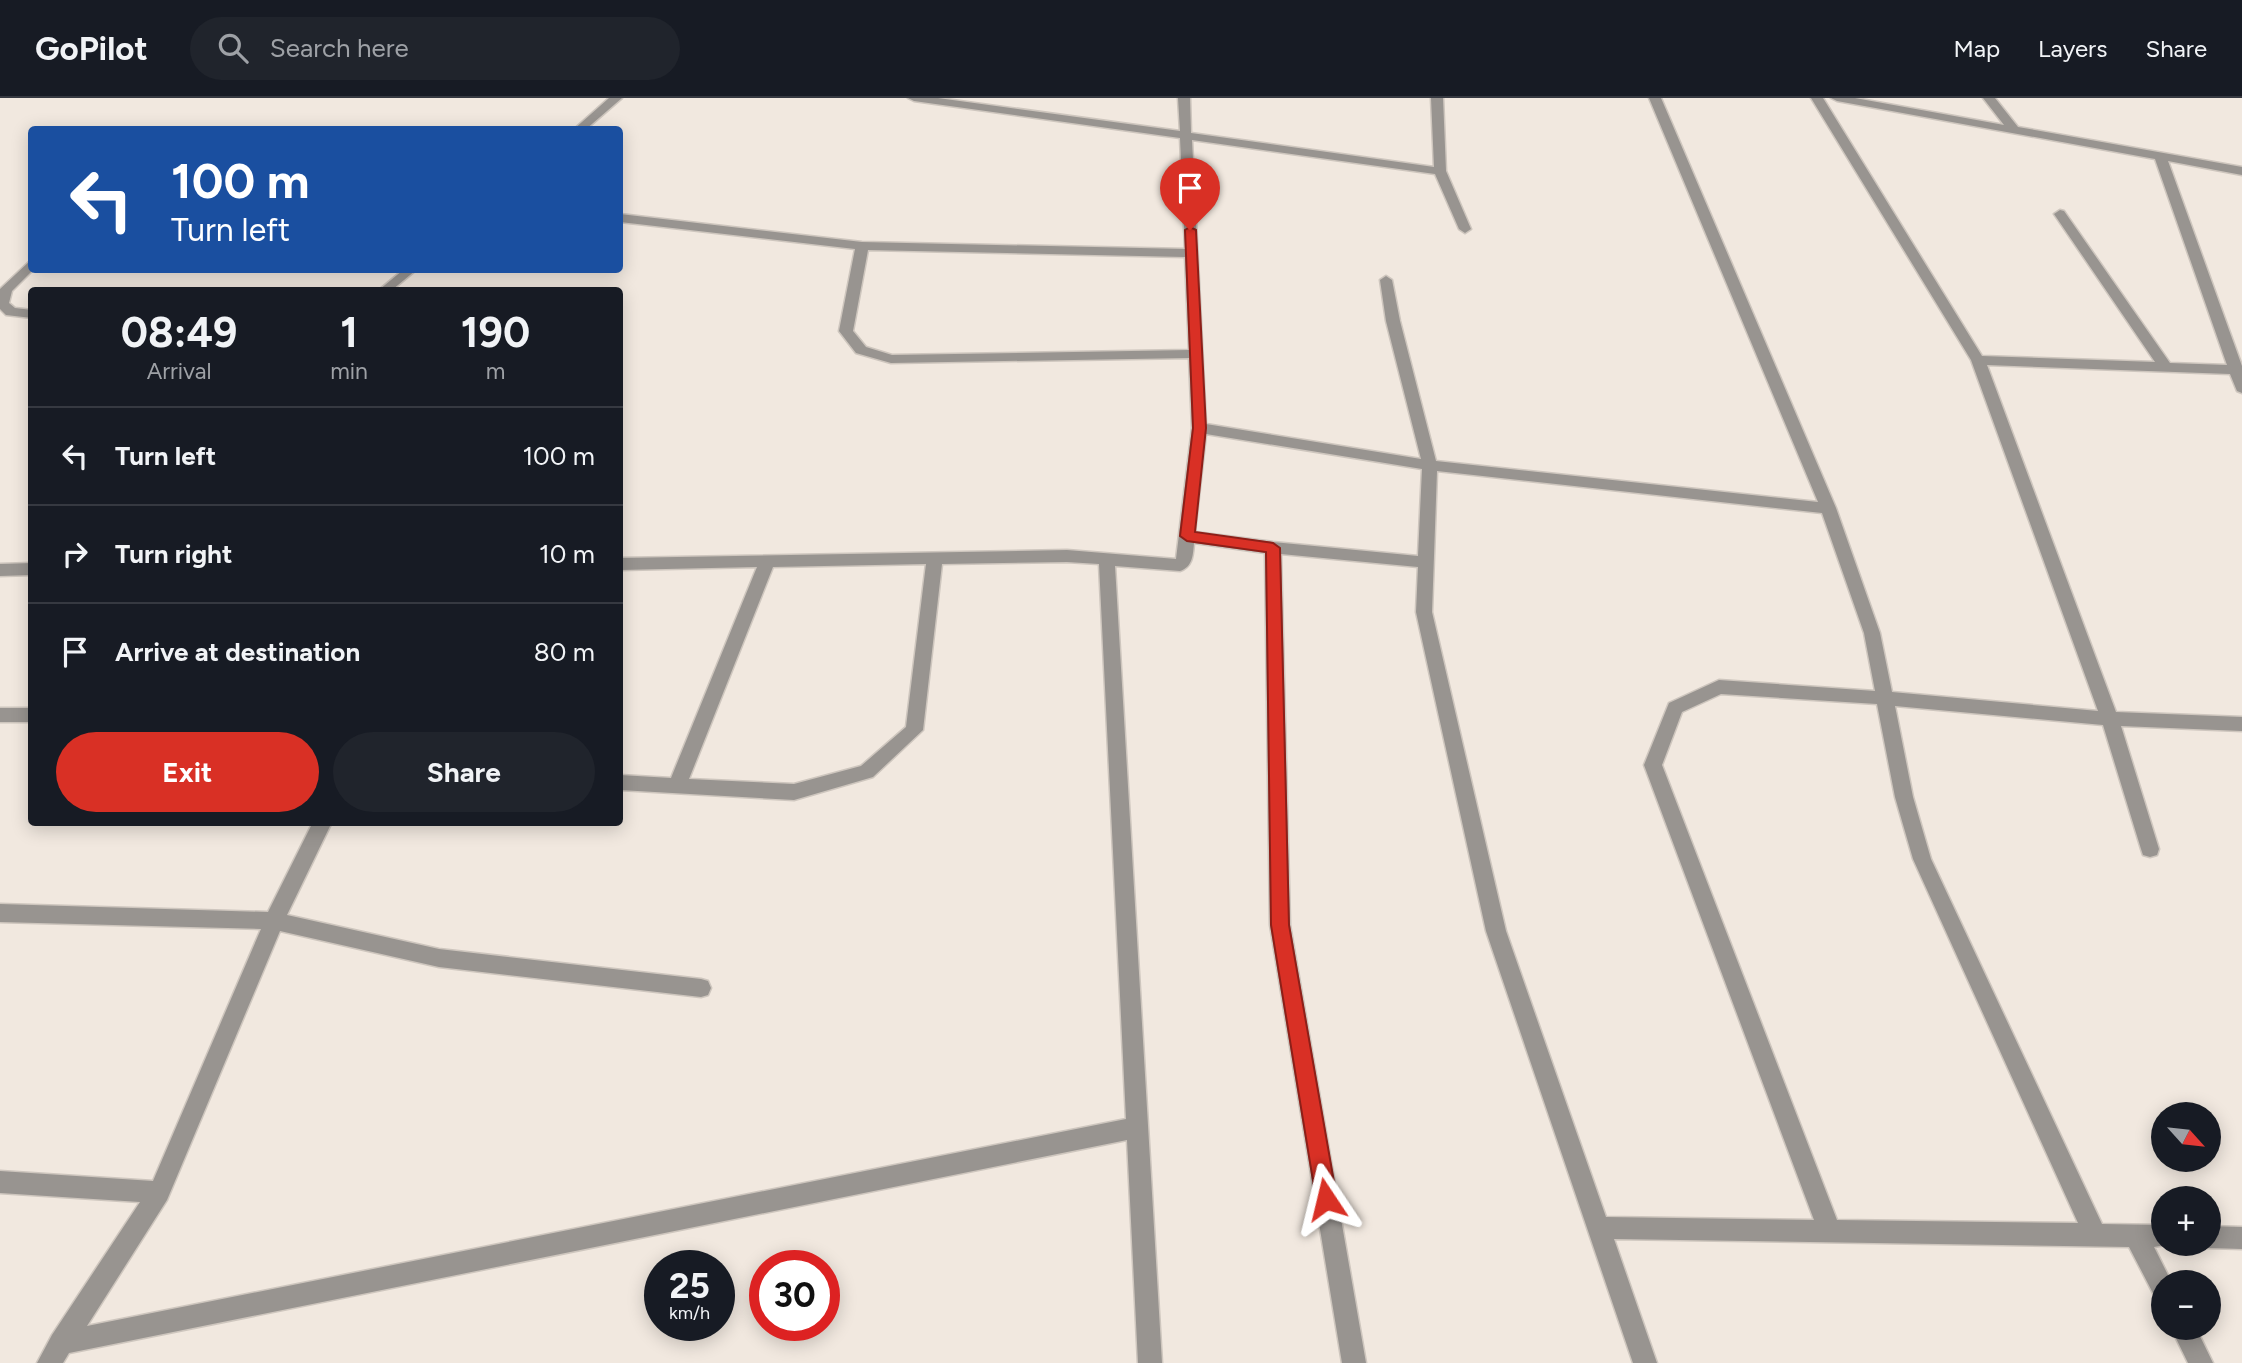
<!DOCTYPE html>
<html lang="en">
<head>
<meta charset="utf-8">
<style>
	:root { --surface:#171b24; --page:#20242c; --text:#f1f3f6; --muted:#9ea1a6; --line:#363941; --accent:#d93025 }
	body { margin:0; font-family:Figtree,sans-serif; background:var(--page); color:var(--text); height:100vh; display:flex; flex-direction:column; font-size:26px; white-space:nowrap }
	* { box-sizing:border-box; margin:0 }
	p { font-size:23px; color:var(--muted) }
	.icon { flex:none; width:38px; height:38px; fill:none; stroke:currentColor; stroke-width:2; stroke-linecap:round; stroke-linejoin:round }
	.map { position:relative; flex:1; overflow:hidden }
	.side { position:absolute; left:28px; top:189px; width:595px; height:539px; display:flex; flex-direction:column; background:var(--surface); border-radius:7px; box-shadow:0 4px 18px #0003 }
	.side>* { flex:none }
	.banner { position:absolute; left:28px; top:28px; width:595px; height:147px; border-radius:7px; box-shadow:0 4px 18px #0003; background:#1a4fa0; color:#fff; overflow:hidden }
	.needle { width:46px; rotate:117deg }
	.tools { position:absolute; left:2151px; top:1004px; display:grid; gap:14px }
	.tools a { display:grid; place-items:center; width:70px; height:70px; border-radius:50%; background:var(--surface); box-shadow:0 4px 18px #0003; font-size:35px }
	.speed { position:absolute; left:644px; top:1152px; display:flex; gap:14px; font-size:35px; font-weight:700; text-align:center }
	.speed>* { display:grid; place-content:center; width:91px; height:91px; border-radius:50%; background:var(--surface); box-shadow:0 4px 18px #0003; line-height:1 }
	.speed small { font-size:18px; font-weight:400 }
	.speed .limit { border:10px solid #d22; background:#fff; color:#111 }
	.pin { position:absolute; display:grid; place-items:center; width:60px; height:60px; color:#fff; margin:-72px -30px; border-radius:50% 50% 50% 0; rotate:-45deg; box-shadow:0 0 7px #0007 }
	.pin .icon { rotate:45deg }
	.me { position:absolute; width:77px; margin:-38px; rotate:350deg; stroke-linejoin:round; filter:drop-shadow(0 0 5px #0008) }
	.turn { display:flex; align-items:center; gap:24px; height:147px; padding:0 28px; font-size:32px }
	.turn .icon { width:91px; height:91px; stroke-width:2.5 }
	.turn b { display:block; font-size:49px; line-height:60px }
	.eta { display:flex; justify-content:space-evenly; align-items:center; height:119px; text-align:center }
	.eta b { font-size:42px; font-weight:700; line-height:49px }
	.action { display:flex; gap:14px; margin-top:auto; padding:14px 28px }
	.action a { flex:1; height:80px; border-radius:42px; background:var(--accent); color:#fff; font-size:28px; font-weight:700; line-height:80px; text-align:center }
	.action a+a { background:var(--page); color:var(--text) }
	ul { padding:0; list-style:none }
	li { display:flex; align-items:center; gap:21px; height:98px; padding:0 28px; border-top:2px solid var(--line) }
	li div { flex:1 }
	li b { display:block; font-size:26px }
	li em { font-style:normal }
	header { display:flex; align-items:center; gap:42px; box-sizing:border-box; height:98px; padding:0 35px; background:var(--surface); border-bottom:2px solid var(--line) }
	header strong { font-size:33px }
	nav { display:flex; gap:38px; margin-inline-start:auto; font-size:24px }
	.search { width:490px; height:63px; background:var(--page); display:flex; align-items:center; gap:18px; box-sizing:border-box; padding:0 24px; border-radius:38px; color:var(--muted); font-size:26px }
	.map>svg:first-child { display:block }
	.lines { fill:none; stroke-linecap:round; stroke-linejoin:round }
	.street-casing { stroke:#cec6be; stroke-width:3 }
	.street { fill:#989490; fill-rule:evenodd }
	.route { fill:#d93025; stroke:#8d1f18; stroke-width:2 }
</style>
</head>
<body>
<header>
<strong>GoPilot</strong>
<div class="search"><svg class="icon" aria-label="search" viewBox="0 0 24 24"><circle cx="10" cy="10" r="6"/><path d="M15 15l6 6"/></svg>Search here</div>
<nav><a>Map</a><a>Layers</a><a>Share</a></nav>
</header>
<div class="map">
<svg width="2242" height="1265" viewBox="0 0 2242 1265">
	<rect width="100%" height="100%" fill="#f1e8df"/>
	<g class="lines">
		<defs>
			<path id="street" d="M609,0h13l-37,32h-12z
				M908,0h30l242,33 -2,-33h12l1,35 243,34 -3,-69h12l3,73 25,58 -6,4 -6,-4 -24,-55 -243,-34 14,284 215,35 -35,-138 -6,-41 6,-4 6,4 8,41 36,140 382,41 -169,-404h12l175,410 44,125 12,59 206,19 -127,-351 -160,-262h12l159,258 173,6 -101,-148 6,-4 4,1 106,152 57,2 -72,-206 -318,-58 -6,-3h24l149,27 -21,-27h12l23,29 224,40v8l-74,-14 74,205v27l-5,-2 -7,-17 -243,-9 129,347 126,5v14l-121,-5 38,123 -2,6 -7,2 -7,-2 -2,-6 -38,-124 -208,-19 18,91 18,62 171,365 61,1v19h7l-16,3 18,36h-9v18l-8,-4 -26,-50 -515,-8 43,124h-24l-147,-432 -70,-319 2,-45 -137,-13 9,371 76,438h-24l-72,-438 -5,-372 -71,-10c-1,11 -1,24 -14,28l-65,-5 47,797h-24l-11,-223 -1058,213 -6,10h-26l15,-28 88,-133 -140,-9v-22l153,10 108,-252 -261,-7v-18l268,8 45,-90h19l-45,93 152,34 262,30 7,2 3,7 -3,7 -7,2 -262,-30 -159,-36 -113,269 -80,126 1039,-207 -27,-555 -32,-2 -125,2 -19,166 -50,47 -79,23 -174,-10v-15l51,3 86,-211 -137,3v-12l447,-8 109,9 16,-131 -3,-70 -298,5 -35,-10 -17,-22 16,-82 -235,-27v-8l242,28 323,7 -5,-111 -266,-37zM868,152l317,7 4,93 -297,5 -26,-8 -13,-16zM1206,336l216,35 -4,87 -145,-14 -78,-10zM1437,373l385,42 42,120 11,58 -156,-11 -50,23 -25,62 170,455 -208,-3 -100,-286 -74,-319zM926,466l-20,163 -45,39 -67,18 -105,-5 84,-212zM1721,596l156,10 18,93 18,62 165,364 -241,-3 -175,-455 20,-53z
				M32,161l1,11 -21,21 -3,12 6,5 17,2v8l-26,-3 -6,-6v-20z
				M403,172h13l-24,20h-13z
				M32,465v12l-32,1v-12z
				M0,610h32v14h-32z
				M2208,1128l34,1v22l-34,-1 -8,-3 8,-1z
				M2171,1230h25l17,35h-25z"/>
		</defs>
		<use href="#street" class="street-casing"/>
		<use href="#street" class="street"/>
	</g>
	<path class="route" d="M1190,129l6,3 10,198 -11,104 78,11 7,5 9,377 48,274 -3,7 -8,3 -7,-3 -3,-7 -45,-274 -5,-373 -79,-11 -7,-5 13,-108 -8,-198z"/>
</svg>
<div class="tools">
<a><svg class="needle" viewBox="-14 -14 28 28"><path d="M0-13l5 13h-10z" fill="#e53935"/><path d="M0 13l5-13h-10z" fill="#9ea1a6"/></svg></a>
<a>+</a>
<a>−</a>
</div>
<div class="speed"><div>25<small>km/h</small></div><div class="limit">30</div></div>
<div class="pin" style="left:1190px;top:132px;background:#d93025"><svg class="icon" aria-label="arrive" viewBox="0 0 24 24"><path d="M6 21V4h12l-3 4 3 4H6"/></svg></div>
<svg class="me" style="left:1326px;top:1101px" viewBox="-20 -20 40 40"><path d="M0-17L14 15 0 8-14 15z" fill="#d93025" stroke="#fff" stroke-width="4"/></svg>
<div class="banner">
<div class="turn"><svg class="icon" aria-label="left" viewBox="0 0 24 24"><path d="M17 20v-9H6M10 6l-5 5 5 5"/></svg><div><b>100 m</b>Turn left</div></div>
</div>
<section class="side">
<div class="eta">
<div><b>08:49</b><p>Arrival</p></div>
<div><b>1</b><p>min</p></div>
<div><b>190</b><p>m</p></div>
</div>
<ul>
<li><svg class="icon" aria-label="left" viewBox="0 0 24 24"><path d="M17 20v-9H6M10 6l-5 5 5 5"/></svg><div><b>Turn left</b></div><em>100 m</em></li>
<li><svg class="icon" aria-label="right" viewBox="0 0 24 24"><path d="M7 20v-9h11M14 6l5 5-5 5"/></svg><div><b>Turn right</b></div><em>10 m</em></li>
<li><svg class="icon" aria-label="arrive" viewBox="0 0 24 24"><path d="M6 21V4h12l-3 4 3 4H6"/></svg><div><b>Arrive at destination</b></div><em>80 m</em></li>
</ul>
<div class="action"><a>Exit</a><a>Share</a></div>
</section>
</div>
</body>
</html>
